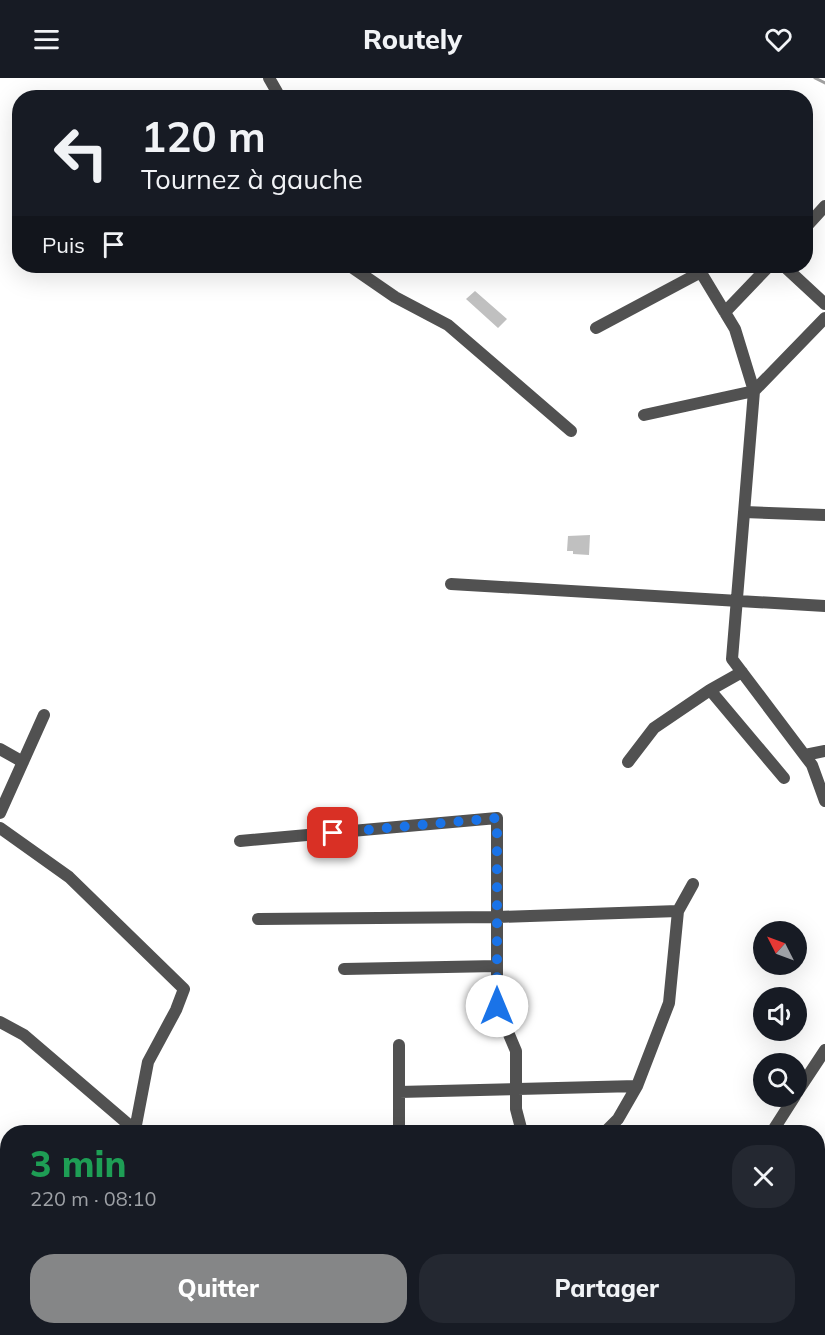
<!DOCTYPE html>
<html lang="fr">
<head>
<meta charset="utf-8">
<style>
	:root { --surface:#171b24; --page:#242831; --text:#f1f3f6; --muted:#9ea1a6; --accent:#858687 }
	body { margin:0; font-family:Mulish,sans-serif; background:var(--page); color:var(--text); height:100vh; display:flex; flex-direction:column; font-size:22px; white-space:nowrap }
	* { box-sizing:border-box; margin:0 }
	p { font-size:20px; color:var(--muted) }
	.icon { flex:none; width:33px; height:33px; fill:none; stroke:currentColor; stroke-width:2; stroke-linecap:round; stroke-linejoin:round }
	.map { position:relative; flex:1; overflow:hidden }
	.panel { position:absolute; left:0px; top:1047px; width:825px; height:210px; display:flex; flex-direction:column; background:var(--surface); border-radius:24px 24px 0 0; box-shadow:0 6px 24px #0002 }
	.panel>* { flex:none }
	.top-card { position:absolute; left:12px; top:12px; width:801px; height:183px; border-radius:24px; box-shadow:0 6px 24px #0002; background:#171b24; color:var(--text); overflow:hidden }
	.needle { width:39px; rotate:312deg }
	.buttons { position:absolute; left:753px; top:843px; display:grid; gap:12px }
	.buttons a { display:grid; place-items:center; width:54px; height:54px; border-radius:50%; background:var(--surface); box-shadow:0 6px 24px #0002; font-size:30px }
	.pin { position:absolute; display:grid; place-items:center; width:51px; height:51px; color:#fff; margin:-26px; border-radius:12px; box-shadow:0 3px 9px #0006 }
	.me { position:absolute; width:66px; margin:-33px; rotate:0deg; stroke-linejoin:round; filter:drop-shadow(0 0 4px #0008) }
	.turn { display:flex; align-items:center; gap:21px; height:126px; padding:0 30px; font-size:27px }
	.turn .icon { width:78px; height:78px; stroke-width:2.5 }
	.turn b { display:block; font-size:42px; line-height:51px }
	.then { display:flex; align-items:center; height:57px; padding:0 30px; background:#0003; gap:12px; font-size:22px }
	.round { display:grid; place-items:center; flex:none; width:63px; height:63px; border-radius:24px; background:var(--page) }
	.headline { display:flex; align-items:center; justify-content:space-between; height:102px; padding:0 30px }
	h1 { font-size:36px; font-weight:800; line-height:45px; color:#1e9e55 }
	.cta { display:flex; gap:12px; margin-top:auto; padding:12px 30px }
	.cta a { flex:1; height:69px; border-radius:24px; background:var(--accent); color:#fff; font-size:24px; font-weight:800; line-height:69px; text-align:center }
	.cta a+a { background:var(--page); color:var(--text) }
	header { display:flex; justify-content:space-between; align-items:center; height:78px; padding:0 30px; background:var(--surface); font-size:27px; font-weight:800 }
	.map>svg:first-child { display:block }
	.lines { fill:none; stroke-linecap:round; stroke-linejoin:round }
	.stream { stroke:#9f9f9f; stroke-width:3 }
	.building { fill:#c0c0c0 }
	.minor { stroke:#515151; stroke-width:12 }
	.route { stroke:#1a73e8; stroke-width:10; stroke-dasharray:0 18 }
</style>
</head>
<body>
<header><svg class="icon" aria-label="menu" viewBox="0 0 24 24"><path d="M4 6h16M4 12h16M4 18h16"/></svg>Routely<svg class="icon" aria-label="heart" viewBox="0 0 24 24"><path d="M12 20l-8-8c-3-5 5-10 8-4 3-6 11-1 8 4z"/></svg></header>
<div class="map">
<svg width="825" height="1257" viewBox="0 0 825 1257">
	<rect width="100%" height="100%" fill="#fff"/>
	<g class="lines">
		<path class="stream" d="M815,0l10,5"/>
	</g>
	<path class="building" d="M475,213l32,28 -9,9 -32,-29z
		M590,457l-1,20 -16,-1v-3h-6l1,-15z"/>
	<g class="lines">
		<path class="minor" d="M269,0l8,14 1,6
			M806,149l19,-21
			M350,188l45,31 53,28 123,106
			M697,188l38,63 19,62 -22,268 80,106 13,36
			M784,188l41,38
			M725,234l44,-46
			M596,250l105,-56
			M644,337l110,-24 71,-73
			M744,434l81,3
			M451,506l374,22
			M710,612l74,88
			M0,671l23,13
			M805,677l20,-4
			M628,684l26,-34 56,-38 32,-18
			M0,735l44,-98
			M0,750l69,49 115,112 -8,21 -28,52 -13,68 5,2
			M240,763l257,-23v188l19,45v58l6,23
			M258,841l240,-2 180,-6
			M344,891l153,-3
			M0,944l24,13 111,95
			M399,967v87
			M399,1014l238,-6
			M796,1016l29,-44
			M603,1054l4,-2 11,-11 19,-33 32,-83 9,-92 15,-27
			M772,1054l23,-36
			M818,1229l7,6
			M413,1250l5,7
			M712,1250l9,7
			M127,1257l3,-7
			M455,1257l5,-7
			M687,1257l9,-7"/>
	</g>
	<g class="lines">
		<path class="route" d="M333,755l164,-15v188"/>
	</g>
</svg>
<div class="buttons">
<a><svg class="needle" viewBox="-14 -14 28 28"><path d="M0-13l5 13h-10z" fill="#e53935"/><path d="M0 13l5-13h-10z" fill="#9ea1a6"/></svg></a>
<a><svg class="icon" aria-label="sound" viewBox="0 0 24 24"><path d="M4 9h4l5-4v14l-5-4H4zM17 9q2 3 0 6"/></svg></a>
<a><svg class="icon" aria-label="search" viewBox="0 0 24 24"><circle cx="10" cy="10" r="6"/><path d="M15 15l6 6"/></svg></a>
</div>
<div class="pin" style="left:333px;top:755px;background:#d93025"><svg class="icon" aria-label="arrive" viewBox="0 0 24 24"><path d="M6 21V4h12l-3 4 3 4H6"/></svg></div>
<svg class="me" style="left:497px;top:928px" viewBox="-20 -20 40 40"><circle r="19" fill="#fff"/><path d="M0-13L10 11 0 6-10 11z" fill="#1a73e8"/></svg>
<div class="top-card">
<div class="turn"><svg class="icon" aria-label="left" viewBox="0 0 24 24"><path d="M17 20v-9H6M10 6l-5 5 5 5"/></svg><div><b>120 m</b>Tournez à gauche</div></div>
<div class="then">Puis<svg class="icon" aria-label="arrive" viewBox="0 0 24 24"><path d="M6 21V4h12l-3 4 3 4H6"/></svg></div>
</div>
<section class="panel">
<div class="headline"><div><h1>3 min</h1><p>220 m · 08:10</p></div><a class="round"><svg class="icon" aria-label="close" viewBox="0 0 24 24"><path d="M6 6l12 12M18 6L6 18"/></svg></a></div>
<div class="cta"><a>Quitter</a><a>Partager</a></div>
</section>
</div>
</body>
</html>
